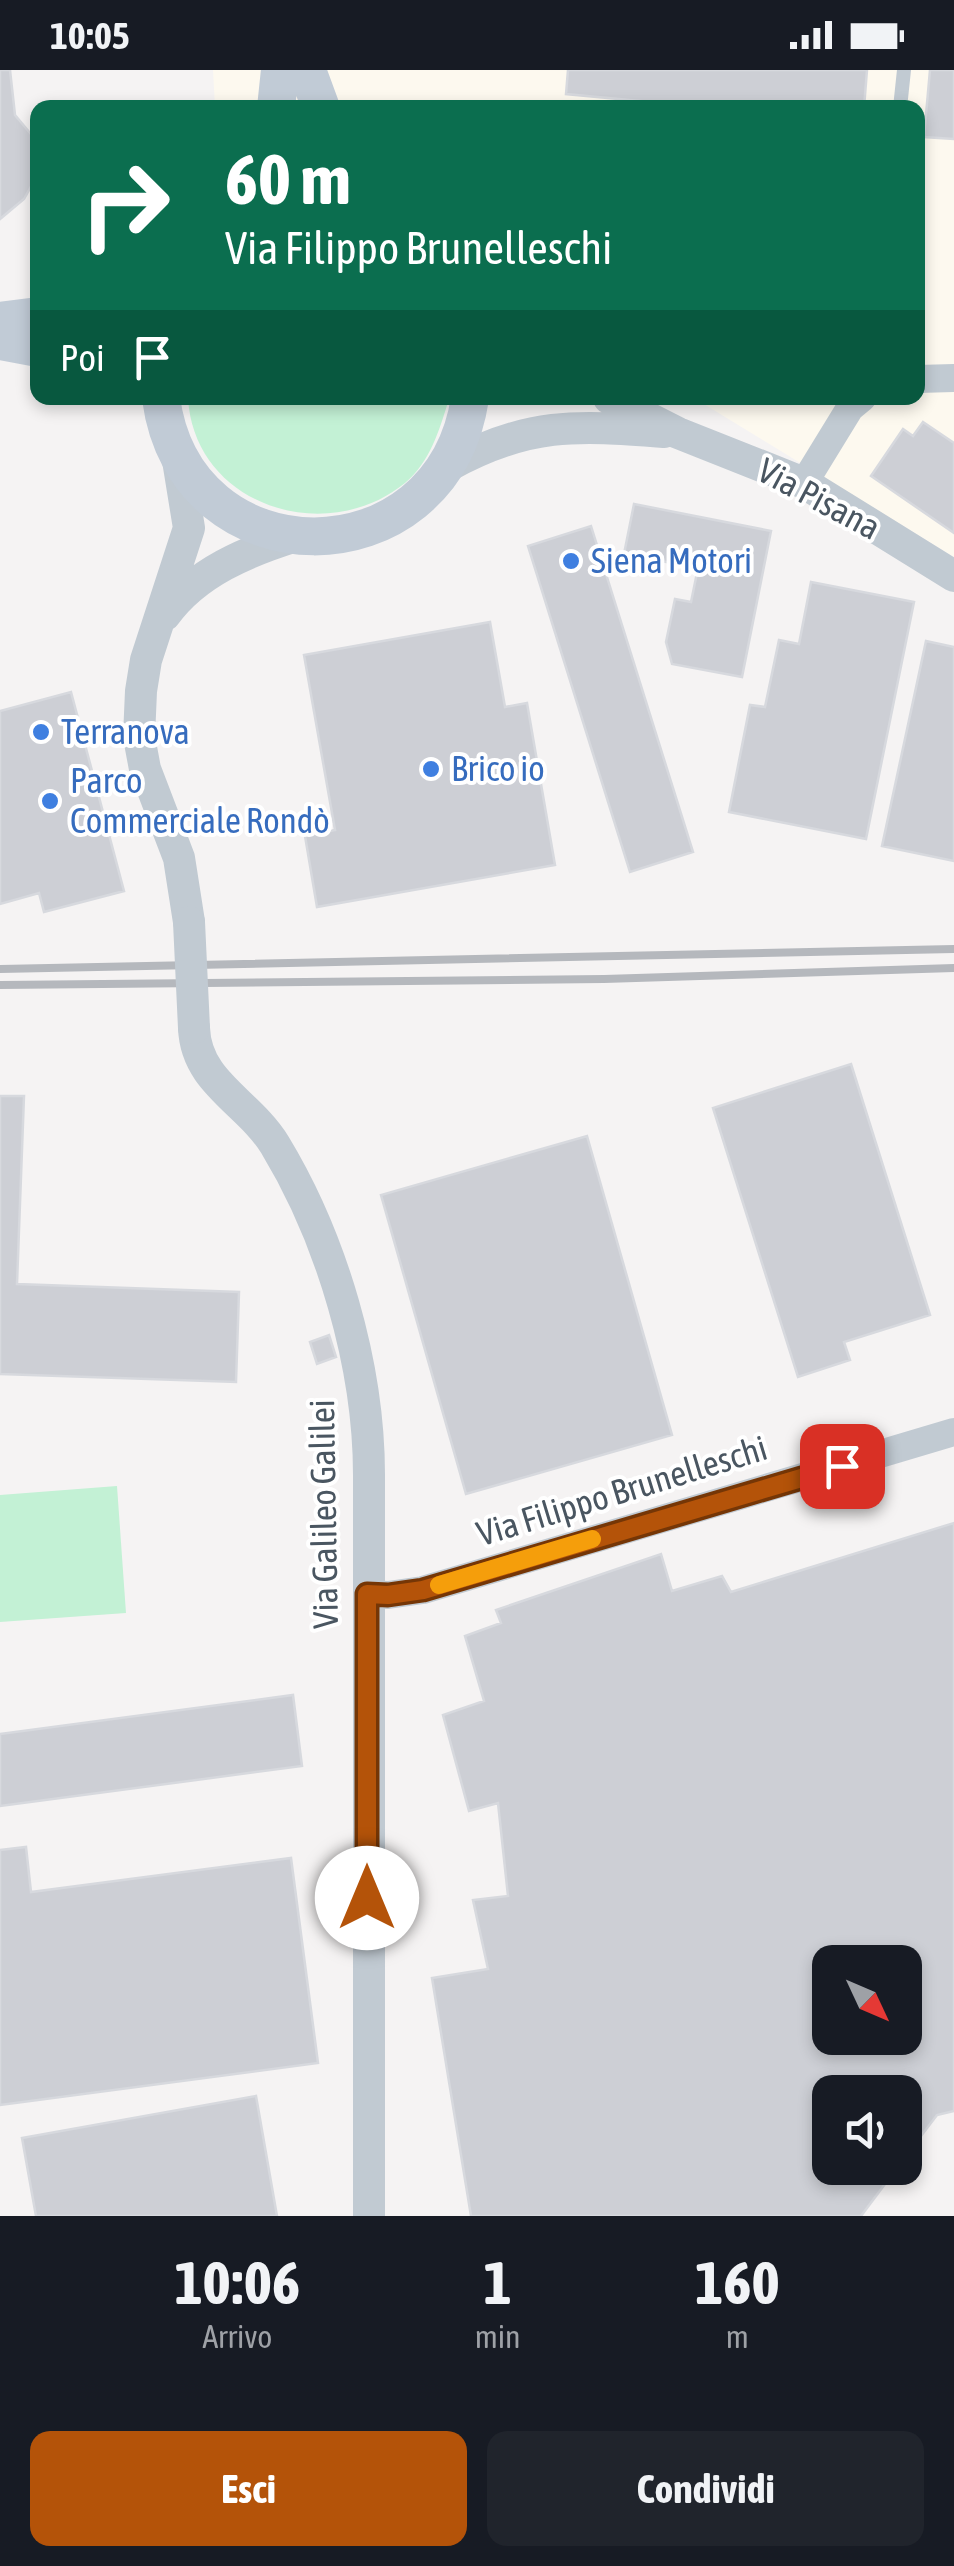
<!DOCTYPE html>
<html lang="it">
<head>
<meta charset="utf-8">
<style>
	:root { --surface:#171b24; --page:#20242c; --text:#f1f3f6; --muted:#9ea1a6; --accent:#b45309 }
	body { margin:0; font-family:"Asap Condensed",sans-serif; background:var(--page); color:var(--text); height:100vh; display:flex; flex-direction:column; font-size:38px; white-space:nowrap }
	* { box-sizing:border-box; margin:0 }
	p { font-size:32px; color:var(--muted) }
	.icon { flex:none; width:55px; height:55px; fill:none; stroke:currentColor; stroke-width:2; stroke-linecap:round; stroke-linejoin:round }
	.map { position:relative; height:2146px; overflow:hidden }
	.side { display:flex; flex-direction:column; background:var(--surface); flex:1 }
	.side>* { flex:none }
	.top-card { position:absolute; left:30px; top:30px; width:895px; height:305px; border-radius:20px; box-shadow:0 5px 15px #0003; background:#0b6e4f; color:#fff; overflow:hidden }
	.needle { width:65px; rotate:134deg }
	.tools { position:absolute; left:812px; top:1875px; display:grid; gap:20px }
	.tools a { display:grid; place-items:center; width:110px; height:110px; border-radius:20px; background:var(--surface); box-shadow:0 5px 15px #0003; font-size:50px }
	.pin { position:absolute; display:grid; place-items:center; width:85px; height:85px; color:#fff; margin:-42px; border-radius:20px; box-shadow:0 5px 15px #0006 }
	.me { position:absolute; width:110px; margin:-55px; rotate:0deg; stroke-linejoin:round; filter:drop-shadow(0 0 8px #0008) }
	.turn { display:flex; align-items:center; gap:35px; height:210px; padding:0 30px; font-size:45px }
	.turn .icon { width:130px; height:130px; stroke-width:2.5 }
	.turn b { display:block; font-size:70px; line-height:85px }
	.then { display:flex; align-items:center; height:95px; padding:0 30px; background:#0003; gap:20px; font-size:38px }
	.eta { display:flex; justify-content:space-evenly; align-items:center; height:170px; text-align:center }
	.eta b { font-size:60px; font-weight:700; line-height:70px }
	.primary-button { display:flex; gap:20px; margin-top:auto; padding:20px 30px }
	.primary-button a { flex:1; height:115px; border-radius:20px; background:var(--accent); color:#fff; font-size:40px; font-weight:700; line-height:115px; text-align:center }
	.primary-button a+a { background:var(--page); color:var(--text) }
	.status { display:flex; justify-content:space-between; align-items:center; height:70px; padding:0 50px; background:var(--surface); direction:ltr }
	.status svg { height:28px; fill:currentColor }
	.map>svg:first-child { display:block }
	.commercial { fill:#fdf9ef }
	.green { fill:#c3f1d5 }
	.building { fill:#cdcfd5; stroke:#d7d9de; stroke-width:2.5; fill-rule:evenodd }
	.lines { fill:none; stroke-linecap:round; stroke-linejoin:round }
	.service { stroke:#c1cad2; stroke-width:14 }
	.minor { stroke:#c1cad2; stroke-width:28 }
	.tertiary { stroke:#c1cad2; stroke-width:32 }
	.secondary { stroke:#c1cbd6; stroke-width:38 }
	.rail { stroke:#b5b8bd; stroke-width:8 }
	.tertiary-bridge { stroke:#c1cad2; stroke-width:32 }
	.route-casing { stroke:#753606; stroke-width:25 }
	.route { stroke:#b45309; stroke-width:18 }
	.slow { stroke:#f59e0b; stroke-width:18 }
	.shop-dot { fill:#3f7fe0; stroke:#fff; stroke-width:4 }
	.labels { text-anchor:middle; stroke-width:8; stroke-linejoin:round; paint-order:stroke }
	.street-label { font-size:35px; fill:#4a5661; stroke:#fff }
	.shop-label { font-size:35px; fill:#366cbe; stroke:#fff; text-anchor:start }
</style>
</head>
<body>
<div class="status"><b>10:05</b><svg viewBox="0 0 49 12"><path d="M0 12V9h3v3zM5 12V6h3v6zM10 12V3h3v9zM15 12V0h3v12zM26 1h20v11H26zM47 4h2v5h-2z"/></svg></div>
<div class="map">
<svg width="954" height="2146" viewBox="0 0 954 2146">
	<rect width="100%" height="100%" fill="#f5f3f3"/>
	<path class="commercial" d="M213,0h741v487l-260,-159h224v-290l-703,-1z"/>
	<path class="green" d="M188,328h260v4c-9,29 -18,60 -43,81 -80,65 -211,22 -217,-85z
		M117,1416l9,127 -126,9v-127z"/>
	<path class="building" d="M0,0h10l5,45 20,24 3,11 -4,31 -10,18 -24,20z
		M568,0h299l-3,38h-150l-148,-14z
		M930,0h24v69l-30,-2z
		M923,352l31,21v90l-83,-57 32,-47 10,7z
		M634,434l137,27 -29,146 -70,-13 -6,-22 9,-43 16,3 7,-34 -74,-14z
		M591,456l102,326 -63,20 -102,-326z
		M811,512l103,20 -48,237 -137,-27 21,-107 15,2 14,-67 20,4z
		M490,552l15,85 22,-4 28,162 -238,42 -12,-71 30,-6 -31,-175z
		M926,571l28,6v214l-72,-15z
		M71,622l53,199 -80,21 -5,-19 -39,11v-193z
		M851,994l79,251 -86,27 6,18 -52,17 -85,-269z
		M0,1026h24l-7,188 222,8 -3,90 -236,-8z
		M587,1066l85,299 -206,59 -85,-299z
		M329,1265l7,22 -19,7 -7,-22z
		M954,1453v588l-17,4 -32,42v-65h-75v76h67l-36,48h-390l-39,-238 56,-9 -15,-69 35,-4 -10,-93 -29,8 -26,-96 41,-14 -19,-65 36,-13 -5,-13 165,-56 11,37 50,-15 9,16zM830,1892h75v76h-75z
		M293,1625l9,71 -302,40v-72z
		M26,1777l5,45 260,-34 27,205 -318,42v-255z
		M256,2026l21,120h-241l-14,-78z"/>
	<g class="lines">
		<path class="service" d="M900,38l4,-38"/>
		<path class="minor" d="M918,309l36,-1
			M804,413l46,-75 12,-10
			M367,1524l21,1 35,-5 531,-158"/>
		<path class="tertiary" d="M609,328l69,35 126,50 150,93
			M177,384l12,74 -43,132 -5,31 -2,46 6,32 34,89 10,64
			M448,396c79,-44 128,-41 216,-34
			M165,545c31,-43 83,-64 131,-79
			M194,958c2,55 54,73 81,117 57,94 94,220 94,330v741"/>
		<path class="secondary" d="M307,0l14,38
			M276,38l4,-38
			M0,251l38,-5
			M0,271l38,7
			M161,328c24,184 281,185 309,0"/>
		<path class="rail" d="M0,899l954,-20
			M0,915l604,-6 350,-11"/>
		<path class="tertiary-bridge" d="M189,852l5,106"/>
	</g>
	<g class="lines">
		<defs>
			<path id="route" d="M367,1828v-304l21,1 35,-5 419,-124"/>
		</defs>
		<use href="#route" class="route-casing"/>
		<use href="#route" class="route"/>
		<path class="slow" d="M439,1515l153,-46"/>
	</g>
	<g class="shop-dot">
		<circle cx="571" cy="491" r="10"/>
		<circle cx="41" cy="662" r="10"/>
		<circle cx="431" cy="699" r="10"/>
		<circle cx="50" cy="731" r="10"/>
	</g>
	<g class="labels">
		<g class="street-label">
			<text transform="translate(819 429) rotate(28)" y="12">Via Pisana</text>
			<text transform="translate(622 1421) rotate(-17)" y="12">Via Filippo Brunelleschi</text>
			<text transform="translate(324 1444) rotate(-91)" y="12">Via Galileo Galilei</text>
		</g>
		<g class="shop-label">
			<text x="591" y="503">Siena Motori</text>
			<text x="61" y="674">Terranova</text>
			<text x="451" y="711">Brico io</text>
			<text x="70" y="723">Parco<tspan x="70" dy="40">Commerciale Rondò</tspan></text>
		</g>
	</g>
</svg>
<div class="tools">
<a><svg class="needle" viewBox="-14 -14 28 28"><path d="M0-13l5 13h-10z" fill="#e53935"/><path d="M0 13l5-13h-10z" fill="#9ea1a6"/></svg></a>
<a><svg class="icon" aria-label="sound" viewBox="0 0 24 24"><path d="M4 9h4l5-4v14l-5-4H4zM17 9q2 3 0 6"/></svg></a>
</div>
<div class="pin" style="left:842px;top:1396px;background:#d93025"><svg class="icon" aria-label="arrive" viewBox="0 0 24 24"><path d="M6 21V4h12l-3 4 3 4H6"/></svg></div>
<svg class="me" style="left:367px;top:1828px" viewBox="-20 -20 40 40"><circle r="19" fill="#fff"/><path d="M0-13L10 11 0 6-10 11z" fill="#b45309"/></svg>
<div class="top-card">
<div class="turn"><svg class="icon" aria-label="right" viewBox="0 0 24 24"><path d="M7 20v-9h11M14 6l5 5-5 5"/></svg><div><b>60 m</b>Via Filippo Brunelleschi</div></div>
<div class="then">Poi<svg class="icon" aria-label="arrive" viewBox="0 0 24 24"><path d="M6 21V4h12l-3 4 3 4H6"/></svg></div>
</div>
</div>
<section class="side">
<div class="eta">
<div><b>10:06</b><p>Arrivo</p></div>
<div><b>1</b><p>min</p></div>
<div><b>160</b><p>m</p></div>
</div>
<div class="primary-button"><a>Esci</a><a>Condividi</a></div>
</section>
</body>
</html>
